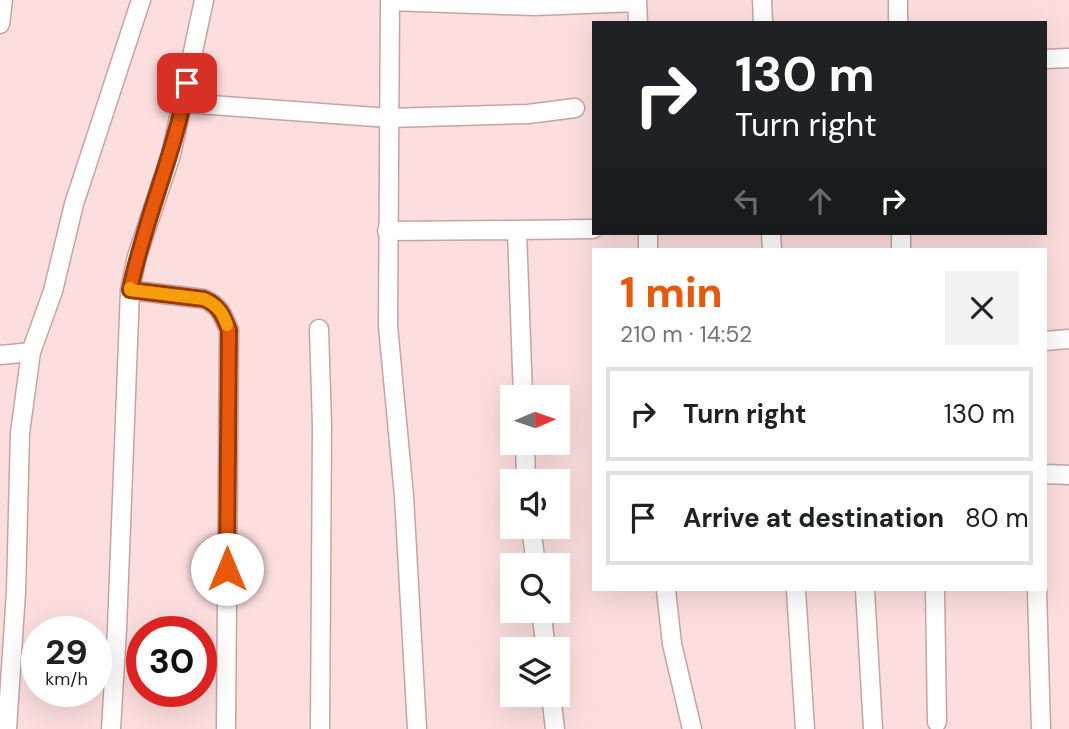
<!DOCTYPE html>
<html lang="en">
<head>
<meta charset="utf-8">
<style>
	:root { --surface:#fff; --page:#f2f2f2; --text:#202124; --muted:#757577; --line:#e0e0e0; --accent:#ea580c }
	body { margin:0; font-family:"DM Sans",sans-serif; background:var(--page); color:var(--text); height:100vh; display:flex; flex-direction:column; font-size:26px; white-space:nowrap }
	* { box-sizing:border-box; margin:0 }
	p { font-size:23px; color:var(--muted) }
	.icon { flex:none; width:38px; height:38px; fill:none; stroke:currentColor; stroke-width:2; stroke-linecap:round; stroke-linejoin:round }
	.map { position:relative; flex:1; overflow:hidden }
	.drawer { position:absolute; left:592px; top:248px; width:455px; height:343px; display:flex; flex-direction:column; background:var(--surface); border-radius:0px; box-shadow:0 7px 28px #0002 }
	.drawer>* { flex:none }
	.top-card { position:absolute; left:592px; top:21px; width:455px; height:214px; border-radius:0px; box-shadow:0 7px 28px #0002; background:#202124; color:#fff; overflow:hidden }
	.needle { width:46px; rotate:88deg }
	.tools { position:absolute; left:500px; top:385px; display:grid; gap:14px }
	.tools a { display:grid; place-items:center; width:70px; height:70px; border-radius:0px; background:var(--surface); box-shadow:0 7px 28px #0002; font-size:35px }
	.speed { position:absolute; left:21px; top:616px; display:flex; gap:14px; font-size:35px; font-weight:700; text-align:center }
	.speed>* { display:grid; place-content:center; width:91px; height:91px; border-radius:50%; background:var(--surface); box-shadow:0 7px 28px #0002; line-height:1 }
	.speed small { font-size:18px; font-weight:400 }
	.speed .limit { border:10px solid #d22; background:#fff; color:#111 }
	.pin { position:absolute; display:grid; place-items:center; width:60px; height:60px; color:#fff; margin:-30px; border-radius:14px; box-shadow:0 4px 10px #0006 }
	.me { position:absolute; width:77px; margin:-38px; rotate:0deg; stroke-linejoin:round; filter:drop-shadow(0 0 5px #0008) }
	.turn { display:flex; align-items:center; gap:24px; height:147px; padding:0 28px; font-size:32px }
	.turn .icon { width:91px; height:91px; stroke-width:2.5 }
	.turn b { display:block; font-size:49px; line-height:60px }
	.lanes { display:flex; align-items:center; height:66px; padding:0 28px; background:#0003; justify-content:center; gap:35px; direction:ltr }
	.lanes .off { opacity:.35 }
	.round { display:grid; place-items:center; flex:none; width:74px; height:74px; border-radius:0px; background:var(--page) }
	.summary { display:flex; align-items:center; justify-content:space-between; height:119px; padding:0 28px }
	h1 { font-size:42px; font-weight:800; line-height:52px; color:var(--accent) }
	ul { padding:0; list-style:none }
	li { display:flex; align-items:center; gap:21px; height:94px; margin:0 14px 10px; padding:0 14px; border:4px solid var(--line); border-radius:0px }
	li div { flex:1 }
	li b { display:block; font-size:26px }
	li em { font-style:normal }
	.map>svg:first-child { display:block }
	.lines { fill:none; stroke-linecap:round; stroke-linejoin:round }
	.minor-casing { stroke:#c7a3a4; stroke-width:21 }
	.minor { stroke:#fff; stroke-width:18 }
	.route-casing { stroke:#983908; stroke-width:18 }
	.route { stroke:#ea580c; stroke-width:12 }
	.slow { stroke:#f59e0b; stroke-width:12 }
</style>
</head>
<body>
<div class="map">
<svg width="1069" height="729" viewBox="0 0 1069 729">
	<rect width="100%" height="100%" fill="#fcdede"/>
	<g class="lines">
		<defs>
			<path id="minor" d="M390,0l-2,326 16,170 13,233
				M637,0l1,23
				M762,0l1,23
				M898,0v23
				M390,1l145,5 102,-4
				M0,24l3,-24
				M1045,59l24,-1
				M184,103l205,15 139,-4 47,-6
				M517,230l76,-1
				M387,231l130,-1 6,167
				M648,233v17
				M771,233l1,17
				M901,233v17
				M130,290l74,9c15,6 19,16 25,31l-3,399
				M319,329l3,97 -2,303
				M1045,341l24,-2
				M0,355l31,-3
				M525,443l1,38
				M1045,474l24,1
				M531,527l5,38
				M666,590l6,54 20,85
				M796,590l9,139
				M865,590l8,139
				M935,590l2,132
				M1037,590l4,139
				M541,611l5,38
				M551,695l4,34
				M7,729l9,-137 4,-159 11,-81 22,-61 21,-87 67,-204
				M111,729l6,-100 13,-339 7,-34 34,-101 33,-155"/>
		</defs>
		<use href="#minor" class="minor-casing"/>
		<use href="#minor" class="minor"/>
	</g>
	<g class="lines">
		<defs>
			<path id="route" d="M187,83c-12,71 -43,137 -57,207l74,9c15,6 19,16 25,31l-2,239"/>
		</defs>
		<use href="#route" class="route-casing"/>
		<use href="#route" class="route"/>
		<path class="slow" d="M130,288v2l74,9c13,6 19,13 23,26"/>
	</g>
</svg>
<div class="tools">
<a><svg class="needle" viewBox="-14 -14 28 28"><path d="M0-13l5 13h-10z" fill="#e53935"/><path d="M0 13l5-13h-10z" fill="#757577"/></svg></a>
<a><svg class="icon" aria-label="sound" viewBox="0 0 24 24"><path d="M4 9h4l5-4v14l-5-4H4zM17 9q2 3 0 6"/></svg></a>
<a><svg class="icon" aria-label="search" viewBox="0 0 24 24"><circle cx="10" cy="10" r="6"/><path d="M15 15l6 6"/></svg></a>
<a><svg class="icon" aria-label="layers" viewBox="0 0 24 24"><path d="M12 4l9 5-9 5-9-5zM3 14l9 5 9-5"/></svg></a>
</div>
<div class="speed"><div>29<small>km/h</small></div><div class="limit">30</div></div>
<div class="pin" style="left:187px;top:83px;background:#d93025"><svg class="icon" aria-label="arrive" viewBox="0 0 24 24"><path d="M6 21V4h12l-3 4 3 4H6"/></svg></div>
<svg class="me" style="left:227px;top:569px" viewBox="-20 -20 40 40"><circle r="19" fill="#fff"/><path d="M0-13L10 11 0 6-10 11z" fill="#ea580c"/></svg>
<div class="top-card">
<div class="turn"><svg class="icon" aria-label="right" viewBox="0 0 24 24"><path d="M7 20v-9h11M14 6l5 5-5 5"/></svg><div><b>130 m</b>Turn right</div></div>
<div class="lanes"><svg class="icon off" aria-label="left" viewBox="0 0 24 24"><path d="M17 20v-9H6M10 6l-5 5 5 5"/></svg><svg class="icon off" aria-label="ahead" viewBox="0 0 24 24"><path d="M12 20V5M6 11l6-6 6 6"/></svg><svg class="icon" aria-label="right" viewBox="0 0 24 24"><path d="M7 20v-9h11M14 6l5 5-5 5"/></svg></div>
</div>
<section class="drawer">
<div class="summary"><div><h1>1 min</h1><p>210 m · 14:52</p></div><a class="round"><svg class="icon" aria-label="close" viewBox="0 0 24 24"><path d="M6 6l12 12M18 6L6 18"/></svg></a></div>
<ul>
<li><svg class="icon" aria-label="right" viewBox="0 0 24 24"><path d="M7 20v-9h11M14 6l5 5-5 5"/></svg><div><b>Turn right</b></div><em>130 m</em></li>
<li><svg class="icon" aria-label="arrive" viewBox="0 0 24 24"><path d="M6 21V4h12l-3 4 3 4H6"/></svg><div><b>Arrive at destination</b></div><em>80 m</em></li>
</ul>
</section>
</div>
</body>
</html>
